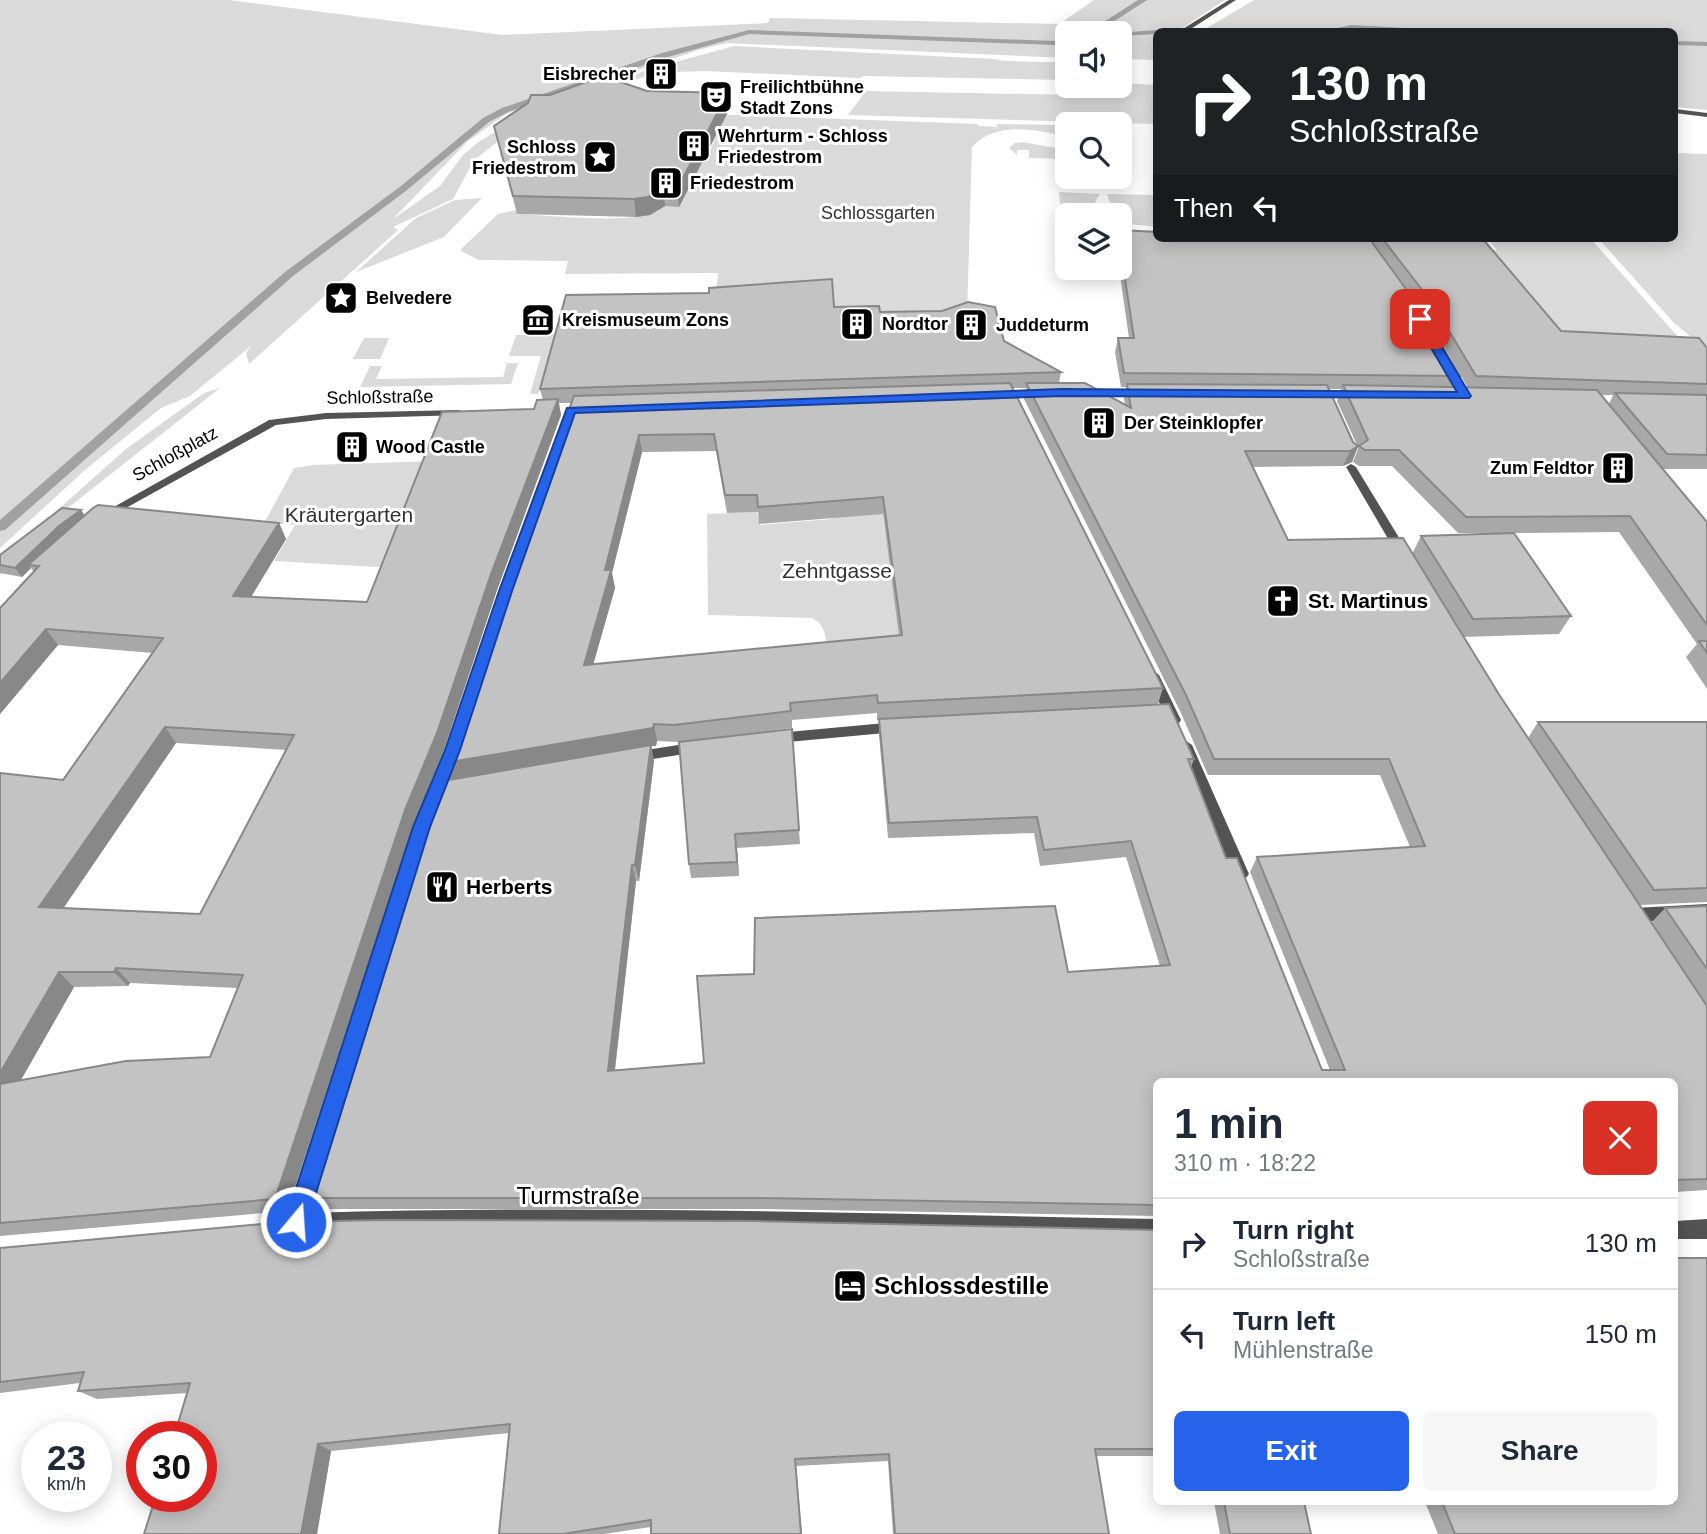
<!DOCTYPE html>
<html lang="en">
<head>
<meta charset="utf-8">
<style>
	:root { --surface:#fff; --page:#f6f6f7; --text:#1f2937; --muted:#747a83; --line:#e0e1e3; --accent:#2563eb }
	body { margin:0; font-family:Helvetica,sans-serif; background:var(--page); color:var(--text); height:100vh; display:flex; flex-direction:column; font-size:26px; white-space:nowrap }
	* { box-sizing:border-box; margin:0 }
	p { font-size:23px; color:var(--muted) }
	.icon { flex:none; width:38px; height:38px; fill:none; stroke:currentColor; stroke-width:2; stroke-linecap:round; stroke-linejoin:round }
	.map { position:relative; flex:1; overflow:hidden }
	.side { position:absolute; left:1153px; top:1078px; width:525px; height:427px; display:flex; flex-direction:column; background:var(--surface); border-radius:10px; box-shadow:0 4px 18px #0003 }
	.side>* { flex:none }
	.guide { position:absolute; left:1153px; top:28px; width:525px; height:214px; border-radius:10px; box-shadow:0 4px 18px #0003; background:#202124; color:#fff; overflow:hidden }
	.fabs { position:absolute; left:1055px; top:21px; display:grid; gap:14px }
	.fabs a { display:grid; place-items:center; width:77px; height:77px; border-radius:10px; background:var(--surface); box-shadow:0 4px 18px #0003; font-size:35px }
	.speed { position:absolute; left:21px; top:1421px; display:flex; gap:14px; font-size:35px; font-weight:700; text-align:center }
	.speed>* { display:grid; place-content:center; width:91px; height:91px; border-radius:50%; background:var(--surface); box-shadow:0 4px 18px #0003; line-height:1 }
	.speed small { font-size:18px; font-weight:400 }
	.speed .limit { border:10px solid #d22; background:#fff; color:#111 }
	.pin { position:absolute; display:grid; place-items:center; width:60px; height:60px; color:#fff; margin:-30px; border-radius:14px; box-shadow:0 4px 10px #0006 }
	.me { position:absolute; width:77px; margin:-38px; rotate:18deg; stroke-linejoin:round; filter:drop-shadow(0 0 5px #0008) }
	.turn { display:flex; align-items:center; gap:24px; height:147px; padding:0 21px; font-size:32px }
	.turn .icon { width:91px; height:91px; stroke-width:2.5 }
	.turn b { display:block; font-size:49px; line-height:60px }
	.then { display:flex; align-items:center; height:66px; padding:0 21px; background:#0003; gap:14px; font-size:26px }
	.round { display:grid; place-items:center; flex:none; width:74px; height:74px; border-radius:10px; background:var(--page) }
	.summary { display:flex; align-items:center; justify-content:space-between; height:119px; padding:0 21px }
	h1 { font-size:42px; font-weight:600; line-height:52px }
	.cta { display:flex; gap:14px; margin-top:auto; padding:14px 21px }
	.cta a { flex:1; height:80px; border-radius:10px; background:var(--accent); color:#fff; font-size:28px; font-weight:600; line-height:80px; text-align:center }
	.cta a+a { background:var(--page); color:var(--text) }
	ul { padding:0; list-style:none }
	li { display:flex; align-items:center; gap:21px; height:91px; padding:0 21px; border-top:2px solid var(--line) }
	li div { flex:1 }
	li b { display:block; font-size:26px }
	li em { font-style:normal }
	.map>svg:first-child { display:block }
	.green { fill:#dadada }
	.lines { fill:none; stroke-linecap:round; stroke-linejoin:round }
	.stream { fill:#a1a1a1; fill-rule:evenodd }
	.street { fill:#535353; fill-rule:evenodd }
	.wall { fill:#a8a8a8; fill-rule:evenodd }
	.shaded-wall { fill:#888 }
	.building { fill:#c3c3c3; stroke:#888; stroke-width:2; fill-rule:evenodd }
	.route { fill:#2563eb; stroke:#184099; stroke-width:2 }
	.labels { text-anchor:middle; stroke-width:6; stroke-linejoin:round; paint-order:stroke }
	.far-poi-label { font-size:18px; font-weight:bold; fill:#000; stroke:#fff; text-anchor:start }
	.far-park-label { font-size:18px; fill:#313131; stroke:#fff }
	.far-street-label { font-size:18px; fill:#000; stroke:#fff }
	.park-label { font-size:21px; fill:#313131; stroke:#fff }
	.poi-label { font-size:21px; font-weight:bold; fill:#000; stroke:#fff; text-anchor:start }
	.near-street-label { font-size:24px; fill:#000; stroke:#fff }
	.near-poi-label { font-size:24px; font-weight:bold; fill:#000; stroke:#fff; text-anchor:start }
</style>
</head>
<body>
<div class="map">
<svg width="1707" height="1534" viewBox="0 0 1707 1534">
	<rect width="100%" height="100%" fill="#fff"/>
	<path class="green" d="M0,0h229l274,35 265,-12 2,-5 289,6 35,-24h131l-46,30 14,1 -36,1v28l-37,-1v-26h-52l-1,25 -340,-15 -25,6 -196,65 -39,28 -74,77 47,-33 23,-31 14,-12 54,-33 119,-41 84,-23 260,13c7,3 60,3 73,3v18l-204,-4 -3,2 -154,-7 -30,1 -15,-4 -14,4 -1,4 -117,41 -55,43 -21,39 -60,28 5,3 -149,134 -3,-11 5,-7 -61,50 -29,12 -76,62 -85,78z
		M1254,0h453v110l-32,-3v-75l-473,-1z
		M1120,83l37,2v39l-309,-9 18,-24 210,4 29,-9h15z
		M708,114l270,10v2l19,1v-3l70,1v12c-30,-8 -72,-16 -95,10l-5,169 -252,-14 3,-29 -153,1 3,-13 -90,-1 -18,-10 38,-36 18,-4 1,4c32,1 116,11 140,-3l53,-61 6,-13z
		M1023,142l44,8v9l-38,-1v-8h-12v5l-8,-7 6,-5z
		M1675,153l32,1v196l-33,-27 -76,-85h77z
		M1059,192l41,2 -8,13v8h-24l-1,14 -3,1 3,3v8h-4z
		M1107,194l50,1v32l-28,-3 -1,-9c-11,-5 -18,-9 -21,-21z
		M482,198l-38,39 -88,35 60,-54 39,-18z
		M1479,238h111l89,100 -78,50 -111,-137 7,-1 -9,-11z
		M556,334l-18,60h-8l11,-38h-32l7,-21z
		M364,338h25l-9,21h-27z
		M507,363h11l-7,21 -151,3 10,-21h12l-6,13 127,-2z
		M220,388l-161,127 -59,60v-14l126,-112 78,-56z
		M434,461l-40,107 -120,-7 21,-36 -31,-2 30,-55 19,-3z
		M882,511l21,142 -75,7c-2,-16 0,-35 -16,-42l-104,-3 -1,-101 50,-2 3,13 71,-6v-5z"/>
	<g class="lines">
		<path class="stream" d="M1138,0h9l-51,33h-9z
			M1351,25l89,5 3,2 -92,-3 -31,3z
			M749,30l306,11 13,-2v4l-13,2 -306,-11 -81,23 -160,55 -19,10 -82,68 -114,86 -288,254 -5,1v-11l285,-248 116,-86 82,-68 19,-10 160,-55z
			M1157,30l3,2h-3v2l-37,2v-3h-3z
			M1675,41l32,1v4l-32,-1z"/>
		<path class="street" d="M1229,0h7l-50,32h-8z
			M1157,50v5l-3,-2z
			M1675,109l32,4v4l-32,-4z
			M1044,390l5,3 -1,2 -51,4 -5,-3 5,-3z
			M1085,390h57l5,3 -5,3 -61,-1 -1,-2z
			M1312,391h47l5,3 -5,3 -51,-1 -1,-2z
			M459,410l5,3 -1,2 -137,4 -50,6 -170,94h-8l-2,-2 173,-97 57,-7z
			M1351,464l5,3 53,87 -2,3h-8l-2,-3 -51,-87z
			M1153,670l6,5 22,45 -2,3 -5,2 -7,-5 -20,-45z
			M896,722l7,5 -7,5 -119,11 -7,-5 7,-5z
			M1185,740l7,5 57,129 -3,4 -5,2 -5,-2 -3,-4 -55,-129z
			M697,742l7,5 -7,5 -63,10 -7,-5 7,-5z
			M452,747l7,5 -19,46 -2,4h-10l-2,-4 19,-46z
			M1707,904v14l-73,4 -6,-2 -2,-5 2,-5 6,-2z
			M308,1174l7,2 2,7 -9,30c283,-9 566,1 849,6v20c-295,-6 -590,-15 -884,-6l-7,-2 -2,-7 2,-7 7,-2 16,-1 12,-38z
			M1707,1219v20h-32v-18z"/>
	</g>
	<path class="wall" d="M647,91l82,19 -50,97 -14,-1 -15,9 -14,2 -119,-3 -23,-88 56,-31z
		M1120,230l37,8h329l-1,3 76,90 146,17v121h-45l45,53v167l-21,-32 11,-13 -78,-112 -105,1 57,83 -12,18 -96,3 -51,-83 9,-18 83,-3h-46l-66,-67h-33l-6,-4 5,-13v-2l-6,15 -9,4 -90,1 35,73 212,156 28,42 10,-16h169v180l-67,3 11,18 14,-15 42,-2v284l-32,2v-110h-518v134l-400,-7h-444l-12,-11 150,-419 121,-376h-13l2,12 -64,175 -53,159 -31,77 -126,385 -287,25v-463l63,7 90,-127 -95,-8 -58,69v-106l34,-36 -3,-4 -9,9 -22,-4v-18l81,-45 3,5 195,8 7,16 -35,58 116,5 176,-202 -3,-11 294,-82 46,5 124,29 57,31 -2,11 66,22 -1,-6 2,-12h-5l-6,-35 3,-14h11l-10,-70h1zM1413,298l14,19 41,71 -13,-1 5,-11zM1013,388h13l-2,11 156,312 28,64h172l30,72 -153,10 -7,15 80,198h-8l-96,-212 -35,-91 3,-8 -36,-55 5,-16zM1329,389h12l-4,12 20,44 -4,-3zM1601,395h12l-4,9zM716,451l11,62 31,-1 1,12 124,-10 16,122 -306,28 22,-76 -3,-15 30,-121zM877,713v7h2v15l9,103 146,-5 6,33 86,-9 34,109 -92,6 -364,91 -89,8 21,-190h3l15,-120 -3,-15h5l1,-5 20,1 115,-14v-8zM176,743l111,7 -87,164 -137,-6zM130,983l107,5 -27,69 -189,23 53,-93 54,-1z
		M792,729l8,115 -63,4 2,28 -48,2 -2,-14z
		M1157,1230v226h-61l13,78h-216l-5,-73 -92,5 -145,61 -47,7h-105l10,-101 -178,18 -14,83h-173l43,-141 -90,6 -19,-8 2,-8 -80,10v-145z
		M1214,1502h90l7,32h-91z
		M1425,1502h250l32,32h-269z"/>
	<path class="shaded-wall" d="M728,93l1,17 -50,97 -2,-18z
		M663,188l2,18 -15,9 -14,2 -2,-18z
		M558,399l3,16 -64,175 -53,159 -31,77 -126,385 -12,-12 130,-389 86,-236z
		M639,435l3,17 -30,121 3,15 -27,95 -4,-18 21,-95z
		M1358,446l-6,16 -9,4 7,-15z
		M81,510l6,9 -59,46 3,3 -9,9 -7,-9 44,-42z
		M279,523l7,16 -44,73 -9,-16z
		M46,629l12,16 -58,69v-31z
		M654,724l3,17 -1,5h-5l3,15 -15,120 -4,-16 -184,-84 -7,-18z
		M165,727l11,16 -122,179 -15,-15z
		M735,834l2,14 2,28 -2,-14z
		M632,865l4,16 -23,204 -5,-14z
		M116,968l14,15 -2,3 -14,-14z
		M59,972l15,15 -64,112 -10,-8v-18z
		M318,1444l13,7 -14,83h-16z
		M795,1459l1,7 6,68h-1z"/>
	<path class="building" d="M603,76l44,15 81,2 -51,96 -14,-1 -15,9 -14,2 -121,-3 -19,-70 34,-23 3,-8h19z
		M1120,230l37,2v6h212l50,69 41,69 -336,-3 -6,-35h16l-14,-92z
		M1382,238h100l79,93 138,7 8,10v36l-231,-8 -43,-72z
		M832,279l2,28 45,-1 1,6 62,-1 26,-9 27,5 9,34 57,31 -521,17 26,-94 143,-2v-5z
		M1010,383l153,305 -285,15 -1,-8 -87,8 1,8 -117,14 -20,-1 -1,4 -209,35 64,-189 66,-178zM714,434l11,61h32l1,12 125,-10 19,138 -318,30 27,-95h-6l34,-135z
		M1026,383h59l46,25 -4,-24 200,1 26,57 5,4 -8,5h-105l43,89 115,-2 97,158 207,310v173l-32,1v-98h-518v123l-402,-7h-454l123,-386 13,-30 214,-37 -16,120h-3l-24,206 96,-8 -7,-87 57,-2 1,-56 300,-12 13,66 102,-7 -39,-124 -87,9 -7,-33 -148,6 -10,-104 290,-15 25,55h-6l38,99h11l85,212h23l-88,-213 168,-11 -36,-87h-175l-28,-64z
		M1343,385l254,5 110,132v103l-77,-109 -164,1 -67,-67h-34l-6,-4 9,-6z
		M1615,393l92,2v60l-40,-1z
		M558,399l-67,175 -54,159 -32,77 -130,389 -275,24v-139l126,-23 84,-4 33,-82 -127,-7 -2,4h-55l-59,101v-300l63,7 100,-142 -117,-9 -46,54v-75l39,-42 -11,-1 65,-57 5,-3 181,18 -46,73 134,6 75,-190 92,-3 3,-9zM165,727l129,8 -94,179 -161,-7z
		M62,508l19,2 -22,16 -44,42 -15,-3v-10z
		M1514,533l57,83 -98,3 -52,-83z
		M1699,641h8v12z
		M1538,722h169v166l-53,2z
		M792,729l7,101 -64,4 2,28 -48,2 -10,-122z
		M1707,906v63l-42,-61z
		M382,1220l373,1 402,9v219h-62l14,85h-214l-6,-80 -94,5 6,75h-150v-14l-88,14h-64l11,-110 -192,20 -17,90h-157l12,-38h45v-59h-27l16,-54 -112,8 6,-19 -84,10v-134l284,-26z
		M1675,1258h32v276h-252l-13,-32h233z
		M1224,1502h80l7,32h-81z"/>
	<path class="route" d="M1416,317l9,2 46,77 -2,2 -407,-2 -487,17 -63,178 -52,159 -30,77 -123,395 -3,7 -8,3 -8,-3 -3,-7 128,-395 32,-77 54,-159 68,-183 495,-19 395,3 -43,-73z"/>
	<defs>
		<symbol id="building-square" viewBox="-11 -11 22 22"><rect x="-9" y="-9" width="18" height="18" rx="4" fill="#000" stroke="#fff"/><path d="M-4-6H4V6H1V3H-1V6H-4ZM-2.5-4.3h1.7v1.8h-1.7ZM.8-4.3h1.7v1.8H.8ZM-2.5-1h1.7V.8h-1.7ZM.8-1h1.7V.8H.8Z" fill="#fff"/></symbol>
		<symbol id="theatre-square" viewBox="-11 -11 22 22"><rect x="-9" y="-9" width="18" height="18" rx="4" fill="#000" stroke="#fff"/><path d="M-5-5.5Q0-4 5-5.5V0Q5 5 0 6Q-5 5-5 0ZM-3.3-2.5H-1v1.5H-3.3ZM1-2.5H3.3v1.5H1ZM-2.8 1Q0 5.5 2.8 1Z" fill="#fff"/></symbol>
		<symbol id="sight-square" viewBox="-11 -11 22 22"><rect x="-9" y="-9" width="18" height="18" rx="4" fill="#000" stroke="#fff"/><path d="M0-6L1.8-2.2L6-1.7L2.9 1.2L3.7 5.4L0 3.3L-3.7 5.4L-2.9 1.2L-6-1.7L-1.8-2.2Z" fill="#fff"/></symbol>
		<symbol id="museum-square" viewBox="-11 -11 22 22"><rect x="-9" y="-9" width="18" height="18" rx="4" fill="#000" stroke="#fff"/><path d="M0-6L6-3V-2H-6V-3ZM-5-1h2V3h-2ZM-1-1h2V3h-2ZM3-1h2V3H3ZM-6 4H6V6H-6Z" fill="#fff"/></symbol>
		<symbol id="church-square" viewBox="-11 -11 22 22"><rect x="-9" y="-9" width="18" height="18" rx="4" fill="#000" stroke="#fff"/><path d="M-1.2-6h2.4v3.5h3.3v2.4h-3.3V6h-2.4V-.1h-3.3v-2.4h3.3Z" fill="#fff"/></symbol>
		<symbol id="restaurant-square" viewBox="-11 -11 22 22"><rect x="-9" y="-9" width="18" height="18" rx="4" fill="#000" stroke="#fff"/><path d="M-5-6h1v4h1v-4h1v4h1v-4h1v5L-1.5 .5V6h-2V.5L-5-1ZM5-6V6H3V1.5H1.5Q1.5-4 5-6Z" fill="#fff"/></symbol>
		<symbol id="hotel-square" viewBox="-11 -11 22 22"><rect x="-9" y="-9" width="18" height="18" rx="4" fill="#000" stroke="#fff"/><path d="M-6-4.5h1.5V1H6V5H4.5V3h-9V5H-6ZM-4 0a1.8 1.8 0 1 1 3.6 0ZM.5 0V-2.5h3Q6-2.5 6 0Z" fill="#fff"/></symbol>
	</defs>
	<g fill-rule="evenodd">
		<use href="#building-square" x="642" y="55" width="38" height="38"/>
		<use href="#theatre-square" x="697" y="78" width="38" height="38"/>
		<use href="#building-square" x="675" y="127" width="38" height="38"/>
		<use href="#sight-square" x="581" y="138" width="38" height="38"/>
		<use href="#building-square" x="647" y="164" width="38" height="38"/>
		<use href="#sight-square" x="322" y="279" width="38" height="38"/>
		<use href="#museum-square" x="519" y="301" width="38" height="38"/>
		<use href="#building-square" x="838" y="305" width="38" height="38"/>
		<use href="#building-square" x="952" y="306" width="38" height="38"/>
		<use href="#building-square" x="1080" y="404" width="38" height="38"/>
		<use href="#building-square" x="333" y="428" width="38" height="38"/>
		<use href="#building-square" x="1599" y="449" width="38" height="38"/>
		<use href="#church-square" x="1264" y="582" width="38" height="38"/>
		<use href="#restaurant-square" x="423" y="868" width="38" height="38"/>
		<use href="#hotel-square" x="831" y="1267" width="38" height="38"/>
	</g>
	<g class="labels">
		<g class="far-poi-label">
			<text x="636" y="80" text-anchor="end">Eisbrecher</text>
			<text x="740" y="93">Freilichtbühne<tspan x="740" dy="21">Stadt Zons</tspan></text>
			<text x="718" y="142">Wehrturm - Schloss<tspan x="718" dy="21">Friedestrom</tspan></text>
			<text x="576" y="153" text-anchor="end">Schloss<tspan x="576" dy="21">Friedestrom</tspan></text>
			<text x="690" y="189">Friedestrom</text>
			<text x="366" y="304">Belvedere</text>
			<text x="562" y="326">Kreismuseum Zons</text>
			<text x="882" y="330">Nordtor</text>
			<text x="996" y="331">Juddeturm</text>
			<text x="1124" y="429">Der Steinklopfer</text>
			<text x="376" y="453">Wood Castle</text>
			<text x="1594" y="474" text-anchor="end">Zum Feldtor</text>
		</g>
		<g class="far-park-label">
			<text x="878" y="219">Schlossgarten</text>
		</g>
		<g class="far-street-label">
			<text transform="translate(380 397) rotate(-1)" y="6">Schloßstraße</text>
			<text transform="translate(175 454) rotate(-29)" y="6">Schloßplatz</text>
		</g>
		<g class="park-label">
			<text x="349" y="522">Kräutergarten</text>
			<text x="837" y="578">Zehntgasse</text>
		</g>
		<g class="poi-label">
			<text x="1308" y="608">St. Martinus</text>
			<text x="466" y="894">Herberts</text>
		</g>
		<g class="near-street-label">
			<text x="578" y="1204">Turmstraße</text>
		</g>
		<g class="near-poi-label">
			<text x="874" y="1294">Schlossdestille</text>
		</g>
	</g>
</svg>
<div class="fabs">
<a><svg class="icon" aria-label="sound" viewBox="0 0 24 24"><path d="M4 9h4l5-4v14l-5-4H4zM17 9q2 3 0 6"/></svg></a>
<a><svg class="icon" aria-label="search" viewBox="0 0 24 24"><circle cx="10" cy="10" r="6"/><path d="M15 15l6 6"/></svg></a>
<a><svg class="icon" aria-label="layers" viewBox="0 0 24 24"><path d="M12 4l9 5-9 5-9-5zM3 14l9 5 9-5"/></svg></a>
</div>
<div class="speed"><div>23<small>km/h</small></div><div class="limit">30</div></div>
<div class="pin" style="left:1420px;top:319px;background:#d93025"><svg class="icon" aria-label="arrive" viewBox="0 0 24 24"><path d="M6 21V4h12l-3 4 3 4H6"/></svg></div>
<svg class="me" style="left:296px;top:1222px" viewBox="-20 -20 40 40"><circle r="17" fill="#2563eb" stroke="#fff" stroke-width="3"/><path d="M0-11L8 9 0 5-8 9z" fill="#fff"/></svg>
<div class="guide">
<div class="turn"><svg class="icon" aria-label="right" viewBox="0 0 24 24"><path d="M7 20v-9h11M14 6l5 5-5 5"/></svg><div><b>130 m</b>Schloßstraße</div></div>
<div class="then">Then<svg class="icon" aria-label="left" viewBox="0 0 24 24"><path d="M17 20v-9H6M10 6l-5 5 5 5"/></svg></div>
</div>
<section class="side">
<div class="summary"><div><h1>1 min</h1><p>310 m · 18:22</p></div><a class="round" style="background:#d93025;color:#fff"><svg class="icon" aria-label="close" viewBox="0 0 24 24"><path d="M6 6l12 12M18 6L6 18"/></svg></a></div>
<ul>
<li><svg class="icon" aria-label="right" viewBox="0 0 24 24"><path d="M7 20v-9h11M14 6l5 5-5 5"/></svg><div><b>Turn right</b><p>Schloßstraße</p></div><em>130 m</em></li>
<li><svg class="icon" aria-label="left" viewBox="0 0 24 24"><path d="M17 20v-9H6M10 6l-5 5 5 5"/></svg><div><b>Turn left</b><p>Mühlenstraße</p></div><em>150 m</em></li>
</ul>
<div class="cta"><a>Exit</a><a>Share</a></div>
</section>
</div>
</body>
</html>
